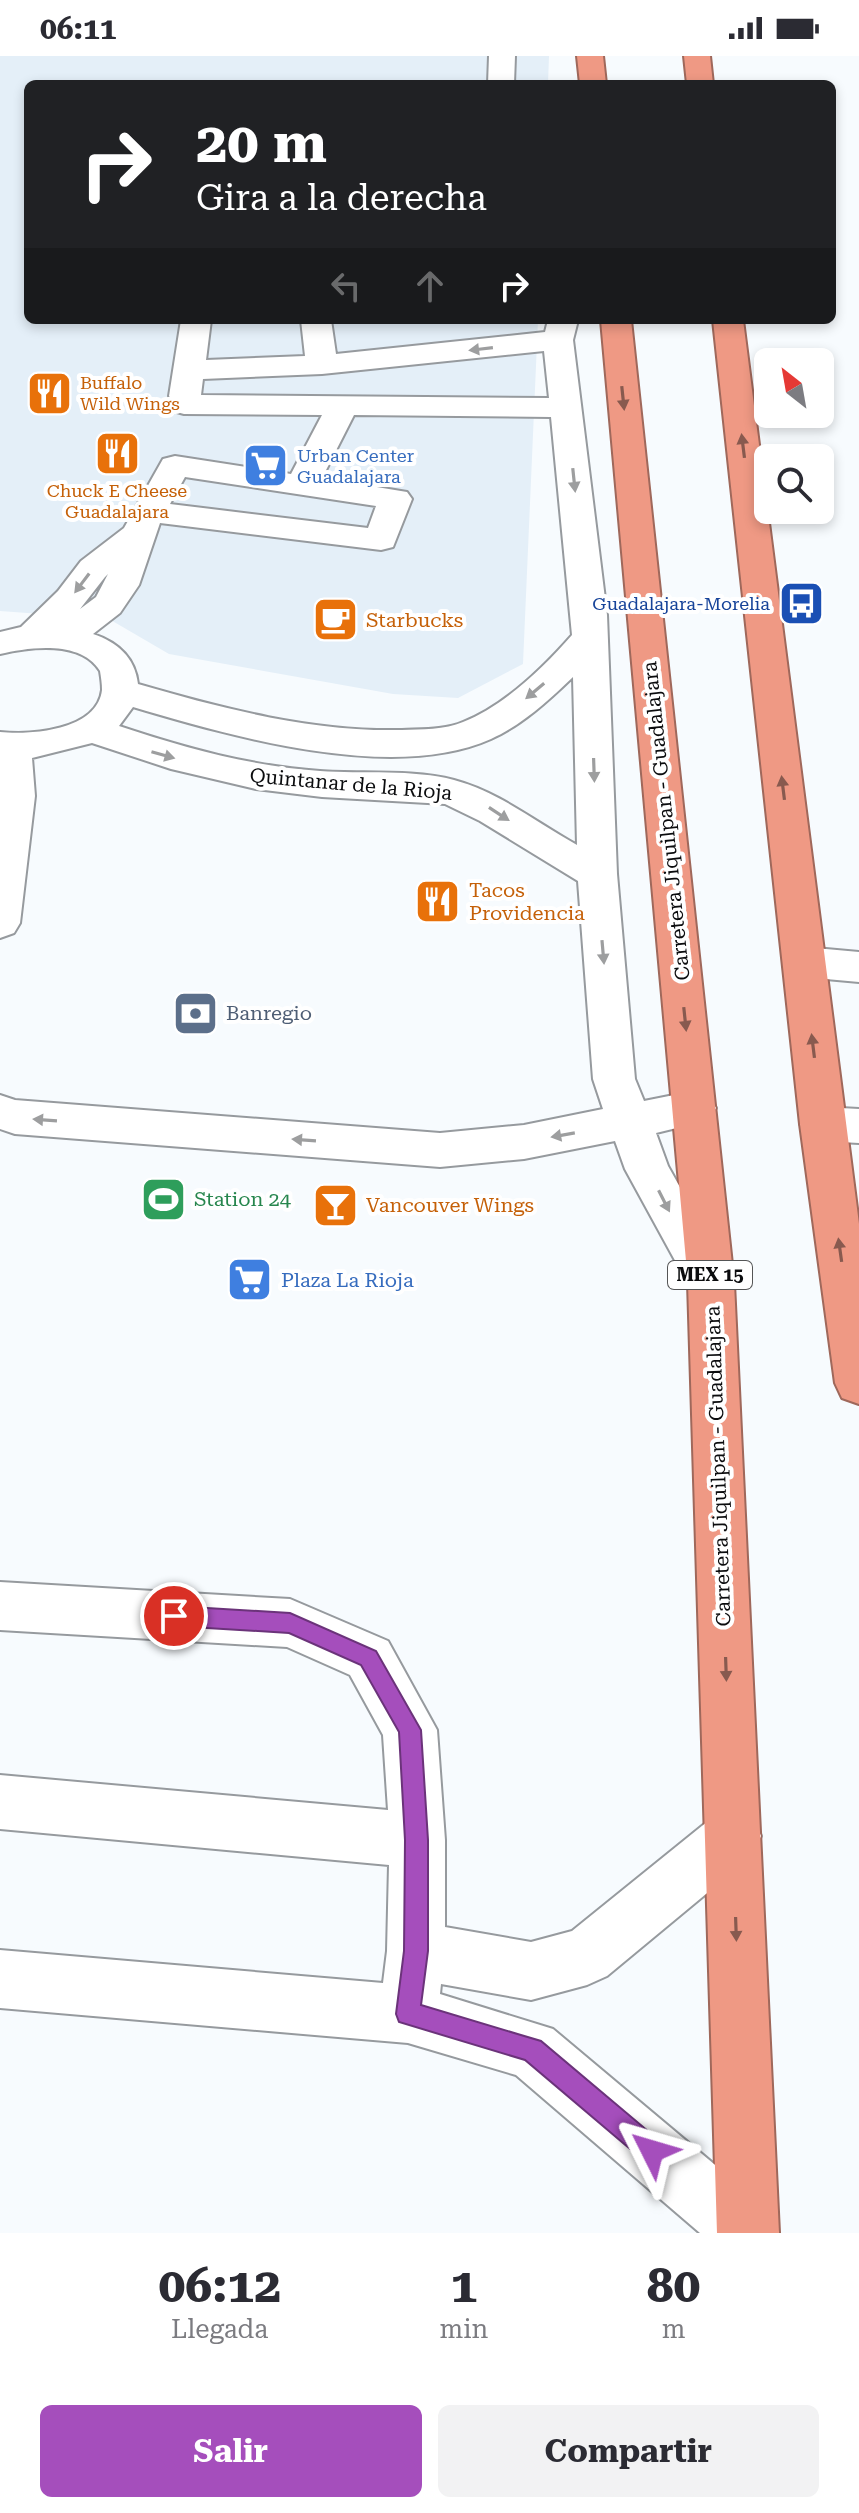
<!DOCTYPE html>
<html lang="es">
<head>
<meta charset="utf-8">
<style>
	:root { --surface:#fff; --page:#f2f2f3; --text:#2b2b33; --muted:#7c7c81; --accent:#a54ebc }
	body { margin:0; font-family:"Roboto Serif",serif; background:var(--page); color:var(--text); height:100vh; display:flex; flex-direction:column; font-size:30px; white-space:nowrap }
	* { box-sizing:border-box; margin:0 }
	p { font-size:26px; color:var(--muted) }
	.icon { flex:none; width:44px; height:44px; fill:none; stroke:currentColor; stroke-width:2; stroke-linecap:round; stroke-linejoin:round }
	.map { position:relative; height:2177px; overflow:hidden }
	.details { display:flex; flex-direction:column; background:var(--surface); flex:1 }
	.details>* { flex:none }
	.top-card { position:absolute; left:24px; top:24px; width:812px; height:244px; border-radius:12px; box-shadow:0 4px 12px #0003; background:#202124; color:#fff; overflow:hidden }
	.needle { width:52px; rotate:329deg }
	.fabs { position:absolute; left:754px; top:292px; display:grid; gap:16px }
	.fabs a { display:grid; place-items:center; width:80px; height:80px; border-radius:12px; background:var(--surface); box-shadow:0 4px 12px #0003; font-size:40px }
	.pin { position:absolute; display:grid; place-items:center; width:68px; height:68px; color:#fff; margin:-34px; border:4px solid #fff; border-radius:50%; box-shadow:0 2px 8px #0007 }
	.me { position:absolute; width:88px; margin:-44px; rotate:310deg; stroke-linejoin:round; filter:drop-shadow(0 0 6px #0008) }
	.turn { display:flex; align-items:center; gap:28px; height:168px; padding:0 40px; font-size:36px }
	.turn .icon { width:104px; height:104px; stroke-width:2.5 }
	.turn b { display:block; font-size:56px; line-height:68px }
	.lanes { display:flex; align-items:center; height:76px; padding:0 40px; background:#0003; justify-content:center; gap:40px; direction:ltr }
	.lanes .off { opacity:.35 }
	.eta { display:flex; justify-content:space-evenly; align-items:center; height:136px; text-align:center }
	.eta b { font-size:48px; font-weight:700; line-height:56px }
	.cta { display:flex; gap:16px; margin-top:auto; padding:16px 40px }
	.cta a { flex:1; height:92px; border-radius:12px; background:var(--accent); color:#fff; font-size:32px; font-weight:700; line-height:92px; text-align:center }
	.cta a+a { background:var(--page); color:var(--text) }
	.status { display:flex; justify-content:space-between; align-items:center; height:56px; padding:0 40px; background:var(--surface); direction:ltr }
	.status svg { height:22px; fill:currentColor }
	.map>svg:first-child { display:block }
	.built { fill:#e4eff8 }
	.lines { fill:none; stroke-linecap:round; stroke-linejoin:round }
	.minor-casing { stroke:#969a9e; stroke-width:4 }
	.highway-casing { stroke:#9f685b; stroke-width:4 }
	.minor { fill:#fff; fill-rule:evenodd }
	.highway { fill:#ef9984; fill-rule:evenodd }
	.oneway { fill:#9d9e9f }
	.oneway2 { fill:#885a4f }
	.route { fill:#a54ebc; stroke:#6b337a; stroke-width:2 }
	.labels { text-anchor:middle; stroke-width:8; stroke-linejoin:round; paint-order:stroke }
	.far-food-label { font-size:18px; fill:#c56008; stroke:#fff; text-anchor:start }
	.far-shop-label { font-size:18px; fill:#366cbe; stroke:#fff; text-anchor:start }
	.far-transit-label { font-size:18px; fill:#164399; stroke:#fff; text-anchor:end }
	.shield { fill:#fff; stroke:#545556; stroke-width:2 }
	.shield-label { font-size:18px; font-weight:bold; fill:#0b0c0e }
	.food-label { font-size:20px; fill:#c56008; stroke:#fff; text-anchor:start }
	.street-label { font-size:20px; fill:#0b0c0e; stroke:#fff }
	.service-label { font-size:20px; fill:#4e5e75; stroke:#fff; text-anchor:start }
	.leisure-label { font-size:20px; fill:#27864d; stroke:#fff; text-anchor:start }
	.shop-label { font-size:20px; fill:#366cbe; stroke:#fff; text-anchor:start }
</style>
</head>
<body>
<div class="status"><b>06:11</b><svg viewBox="0 0 49 12"><path d="M0 12V9h3v3zM5 12V6h3v6zM10 12V3h3v9zM15 12V0h3v12zM26 1h20v11H26zM47 4h2v5h-2z"/></svg></div>
<div class="map">
<svg width="859" height="2177" viewBox="0 0 859 2177">
	<rect width="100%" height="100%" fill="#f7fbfe"/>
	<path class="built" d="M0,0h549l-1,28h-520v236h510l-15,344 -65,34 -65,-4 -224,-40 -60,-35 -109,-8z"/>
	<g class="lines">
		<defs>
			<path id="minor" d="M489,0h26l-1,28h-26z
				M181,264h30l-5,40 99,-4 -4,-36h30l5,34 209,-22 3,-12h30l-5,20 34,275 10,259 18,205 9,22 50,-10 15,5 7,12 -7,12 -53,13 12,33 66,117 -7,14 -16,5 -16,-5 -70,-128 -10,-28 -91,18 -84,8 -425,-33 -15,-5v-34l15,5 425,33 84,-8 79,-16 -10,-30 -15,-198 -98,-60 -35,-17 -123,-7 -66,-8 -85,-20 -79,-26 -60,15 3,38 -15,127 -6,10 -14,5v-206c30,3 97,-1 102,-42 0,-6 -1,-13 -2,-19 -19,-31 -70,-24 -100,-17v-22l21,-5 37,-36 23,-30 43,-33 39,-69 12,-3 116,18 31,-59 -138,-1 -11,-3 -5,-7 3,-5 -2,-3zM544,295l5,47 -348,-3 2,-16 119,-5zM354,359l197,2 21,218c-29,33 -68,71 -109,87 -18,8 -42,7 -61,8 -90,2 -178,-21 -264,-46 -3,-27 -21,-42 -45,-50l27,-21 19,-28 21,-62 221,27 12,-3 19,-48 -5,-7 -85,-14zM185,421l191,29 -8,22 -198,-24zM108,518l-12,23 -16,12 25,-32zM573,621l4,168c-41,-23 -78,-53 -123,-65 -40,-11 -93,-6 -134,-9 -70,-5 -135,-23 -201,-45l14,-19c97,29 260,76 358,32 31,-14 58,-39 82,-62z
				M804,891l55,5v30l-55,-5 -14,-4 -6,-11 6,-11z
				M822,1051l37,2v34l-37,-2 -15,-5 -7,-12 7,-12z
				M0,1526l290,17 98,42 49,89 8,110v87l86,15 41,-11 141,-114 20,-9 20,9 8,19 -8,19 -146,121 -20,9 -56,15 -90,-16 -1,10 113,35 217,182 9,22h-79l-184,-158 -108,-32 -408,-35v-58l383,33 4,-32 2,-86 -389,-36v-54l388,35 -5,-75 -33,-60 -63,-28 -287,-17z"/>
			<path id="highway" d="M577,0h26l3,28h-26z
				M684,0h26l3,28h-26z
				M601,264h30l103,963 45,950h-62l-29,-950z
				M713,264h30l116,904v180l-17,-6 -7,-15 -35,-259z"/>
		</defs>
		<use href="#minor" class="minor-casing"/>
		<use href="#highway" class="highway-casing"/>
		<use href="#minor" class="minor"/>
		<use href="#highway" class="highway"/>
	</g>
	<defs><path id="oneway-solid" d="M-6-.8H1V-3.2L6.5 0L1 3.2V.8H-6Z" transform="scale(2)"/></defs>
	<g class="oneway">
		<use href="#oneway-solid" transform="translate(481 293) rotate(173)"/>
		<use href="#oneway-solid" transform="translate(574 424) rotate(84)"/>
		<use href="#oneway-solid" transform="translate(82 527) rotate(127)"/>
		<use href="#oneway-solid" transform="translate(535 635) rotate(140)"/>
		<use href="#oneway-solid" transform="translate(163 699) rotate(16)"/>
		<use href="#oneway-solid" transform="translate(594 714) rotate(88)"/>
		<use href="#oneway-solid" transform="translate(499 758) rotate(33)"/>
		<use href="#oneway-solid" transform="translate(603 896) rotate(85)"/>
		<use href="#oneway-solid" transform="translate(45 1064) rotate(-176)"/>
		<use href="#oneway-solid" transform="translate(563 1079) rotate(170)"/>
		<use href="#oneway-solid" transform="translate(304 1084) rotate(-176)"/>
		<use href="#oneway-solid" transform="translate(664 1145) rotate(63)"/>
	</g>
	<g class="oneway2">
		<use href="#oneway-solid" transform="translate(623 342) rotate(84)"/>
		<use href="#oneway-solid" transform="translate(743 390) rotate(-97)"/>
		<use href="#oneway-solid" transform="translate(783 732) rotate(-97)"/>
		<use href="#oneway-solid" transform="translate(685 963) rotate(84)"/>
		<use href="#oneway-solid" transform="translate(813 990) rotate(-97)"/>
		<use href="#oneway-solid" transform="translate(840 1194) rotate(-98)"/>
		<use href="#oneway-solid" transform="translate(726 1613) rotate(88)"/>
		<use href="#oneway-solid" transform="translate(736 1873) rotate(88)"/>
	</g>
	<path class="route" d="M174,1550l116,7 86,38 45,79 7,110v111l-7,54 120,36 120,101 4,9 -4,9 -9,4 -9,-4 -118,-100 -126,-38 -3,-8 8,-63 1,-111 -6,-108 -38,-67 -72,-32 -115,-7 -7,-3 -4,-7 4,-7z"/>
	<defs>
		<symbol id="restaurant-square" viewBox="-11 -11 22 22"><rect x="-9" y="-9" width="18" height="18" rx="4" fill="#e8710a" stroke="#fff"/><path d="M-5-6h1v4h1v-4h1v4h1v-4h1v5L-1.5 .5V6h-2V.5L-5-1ZM5-6V6H3V1.5H1.5Q1.5-4 5-6Z" fill="#fff"/></symbol>
		<symbol id="supermarket-square" viewBox="-11 -11 22 22"><rect x="-9" y="-9" width="18" height="18" rx="4" fill="#3f7fe0" stroke="#fff"/><path d="M-6-5.5h2.5l.6 2H6L4.5 2H-2.5L-4.4-4H-6ZM-1.5 3.2a1.3 1.3 0 1 0 .1 0ZM3 3.2a1.3 1.3 0 1 0 .1 0Z" fill="#fff"/></symbol>
		<symbol id="bus-square" viewBox="-11 -11 22 22"><rect x="-9" y="-9" width="18" height="18" rx="4" fill="#1a4fb4" stroke="#fff"/><path d="M-5-6H5V4H4V6H2V4H-2V6H-4V4H-5ZM-3.5-4V0h7V-4ZM-3.5 1.2v1.5H-2V1.2ZM2 1.2v1.5H3.5V1.2Z" fill="#fff"/></symbol>
		<symbol id="cafe-square" viewBox="-11 -11 22 22"><rect x="-9" y="-9" width="18" height="18" rx="4" fill="#e8710a" stroke="#fff"/><path d="M-5.5-4.5H6V0H3Q3 3.5 0 3.5H-2.5Q-5.5 3.5-5.5 0ZM3-3.2v2h1.7v-2ZM-6 4.5H4V6H-6Z" fill="#fff"/></symbol>
		<symbol id="bank-square" viewBox="-11 -11 22 22"><rect x="-9" y="-9" width="18" height="18" rx="4" fill="#5c6f8a" stroke="#fff"/><path d="M-6-4H6V4H-6ZM0-2.3a2.3 2.3 0 1 0 0 4.6a2.3 2.3 0 1 0 0-4.6Z" fill="#fff"/></symbol>
		<symbol id="stadium-square" viewBox="-11 -11 22 22"><rect x="-9" y="-9" width="18" height="18" rx="4" fill="#2e9e5b" stroke="#fff"/><path d="M0-5a6.5 5 0 1 0 0 10a6.5 5 0 1 0 0-10ZM-3.5-1.8h7v3.6h-7Z" fill="#fff"/></symbol>
		<symbol id="bar-square" viewBox="-11 -11 22 22"><rect x="-9" y="-9" width="18" height="18" rx="4" fill="#e8710a" stroke="#fff"/><path d="M-6-5H6L.8 .8V4.5H3.5V6h-7V4.5H-.8V.8Z" fill="#fff"/></symbol>
	</defs>
	<g fill-rule="evenodd">
		<use href="#restaurant-square" x="24" y="312" width="51" height="51"/>
		<use href="#restaurant-square" x="92" y="372" width="51" height="51"/>
		<use href="#supermarket-square" x="240" y="384" width="51" height="51"/>
		<use href="#bus-square" x="776" y="522" width="51" height="51"/>
		<use href="#cafe-square" x="310" y="538" width="51" height="51"/>
		<use href="#restaurant-square" x="412" y="820" width="51" height="51"/>
		<use href="#bank-square" x="170" y="932" width="51" height="51"/>
		<use href="#stadium-square" x="138" y="1118" width="51" height="51"/>
		<use href="#bar-square" x="310" y="1124" width="51" height="51"/>
		<use href="#supermarket-square" x="224" y="1198" width="51" height="51"/>
	</g>
	<g class="labels">
		<g class="far-food-label">
			<text x="80" y="333">Buffalo<tspan x="80" dy="21">Wild Wings</tspan></text>
			<text x="117" y="441" text-anchor="middle">Chuck E Cheese<tspan x="117" dy="21">Guadalajara</tspan></text>
		</g>
		<g class="far-shop-label">
			<text x="297" y="406">Urban Center<tspan x="297" dy="21">Guadalajara</tspan></text>
		</g>
		<g class="far-transit-label">
			<text x="770" y="554">Guadalajara-Morelia</text>
		</g>
		<rect class="shield" x="668" y="1205" width="84" height="28" rx="6"/>
		<g class="shield-label">
			<text x="710" y="1225">MEX 15</text>
		</g>
		<g class="food-label">
			<text x="366" y="571">Starbucks</text>
			<text x="469" y="841">Tacos<tspan x="469" dy="23">Providencia</tspan></text>
			<text x="366" y="1156">Vancouver Wings</text>
		</g>
		<g class="street-label">
			<text transform="translate(351 728) rotate(5)" y="7">Quintanar de la Rioja</text>
			<text transform="translate(666 765) rotate(-96)" y="7">Carretera Jiquilpan - Guadalajara</text>
			<text transform="translate(718 1410) rotate(-92)" y="7">Carretera Jiquilpan - Guadalajara</text>
		</g>
		<g class="service-label">
			<text x="226" y="964">Banregio</text>
		</g>
		<g class="leisure-label">
			<text x="194" y="1150">Station 24</text>
		</g>
		<g class="shop-label">
			<text x="281" y="1231">Plaza La Rioja</text>
		</g>
	</g>
</svg>
<div class="fabs">
<a><svg class="needle" viewBox="-14 -14 28 28"><path d="M0-13l5 13h-10z" fill="#e53935"/><path d="M0 13l5-13h-10z" fill="#7c7c81"/></svg></a>
<a><svg class="icon" aria-label="search" viewBox="0 0 24 24"><circle cx="10" cy="10" r="6"/><path d="M15 15l6 6"/></svg></a>
</div>
<div class="pin" style="left:174px;top:1560px;background:#d93025"><svg class="icon" aria-label="arrive" viewBox="0 0 24 24"><path d="M6 21V4h12l-3 4 3 4H6"/></svg></div>
<svg class="me" style="left:652px;top:2095px" viewBox="-20 -20 40 40"><path d="M0-17L14 15 0 8-14 15z" fill="#a54ebc" stroke="#fff" stroke-width="4"/></svg>
<div class="top-card">
<div class="turn"><svg class="icon" aria-label="right" viewBox="0 0 24 24"><path d="M7 20v-9h11M14 6l5 5-5 5"/></svg><div><b>20 m</b>Gira a la derecha</div></div>
<div class="lanes"><svg class="icon off" aria-label="left" viewBox="0 0 24 24"><path d="M17 20v-9H6M10 6l-5 5 5 5"/></svg><svg class="icon off" aria-label="ahead" viewBox="0 0 24 24"><path d="M12 20V5M6 11l6-6 6 6"/></svg><svg class="icon" aria-label="right" viewBox="0 0 24 24"><path d="M7 20v-9h11M14 6l5 5-5 5"/></svg></div>
</div>
</div>
<section class="details">
<div class="eta">
<div><b>06:12</b><p>Llegada</p></div>
<div><b>1</b><p>min</p></div>
<div><b>80</b><p>m</p></div>
</div>
<div class="cta"><a>Salir</a><a>Compartir</a></div>
</section>
</body>
</html>
